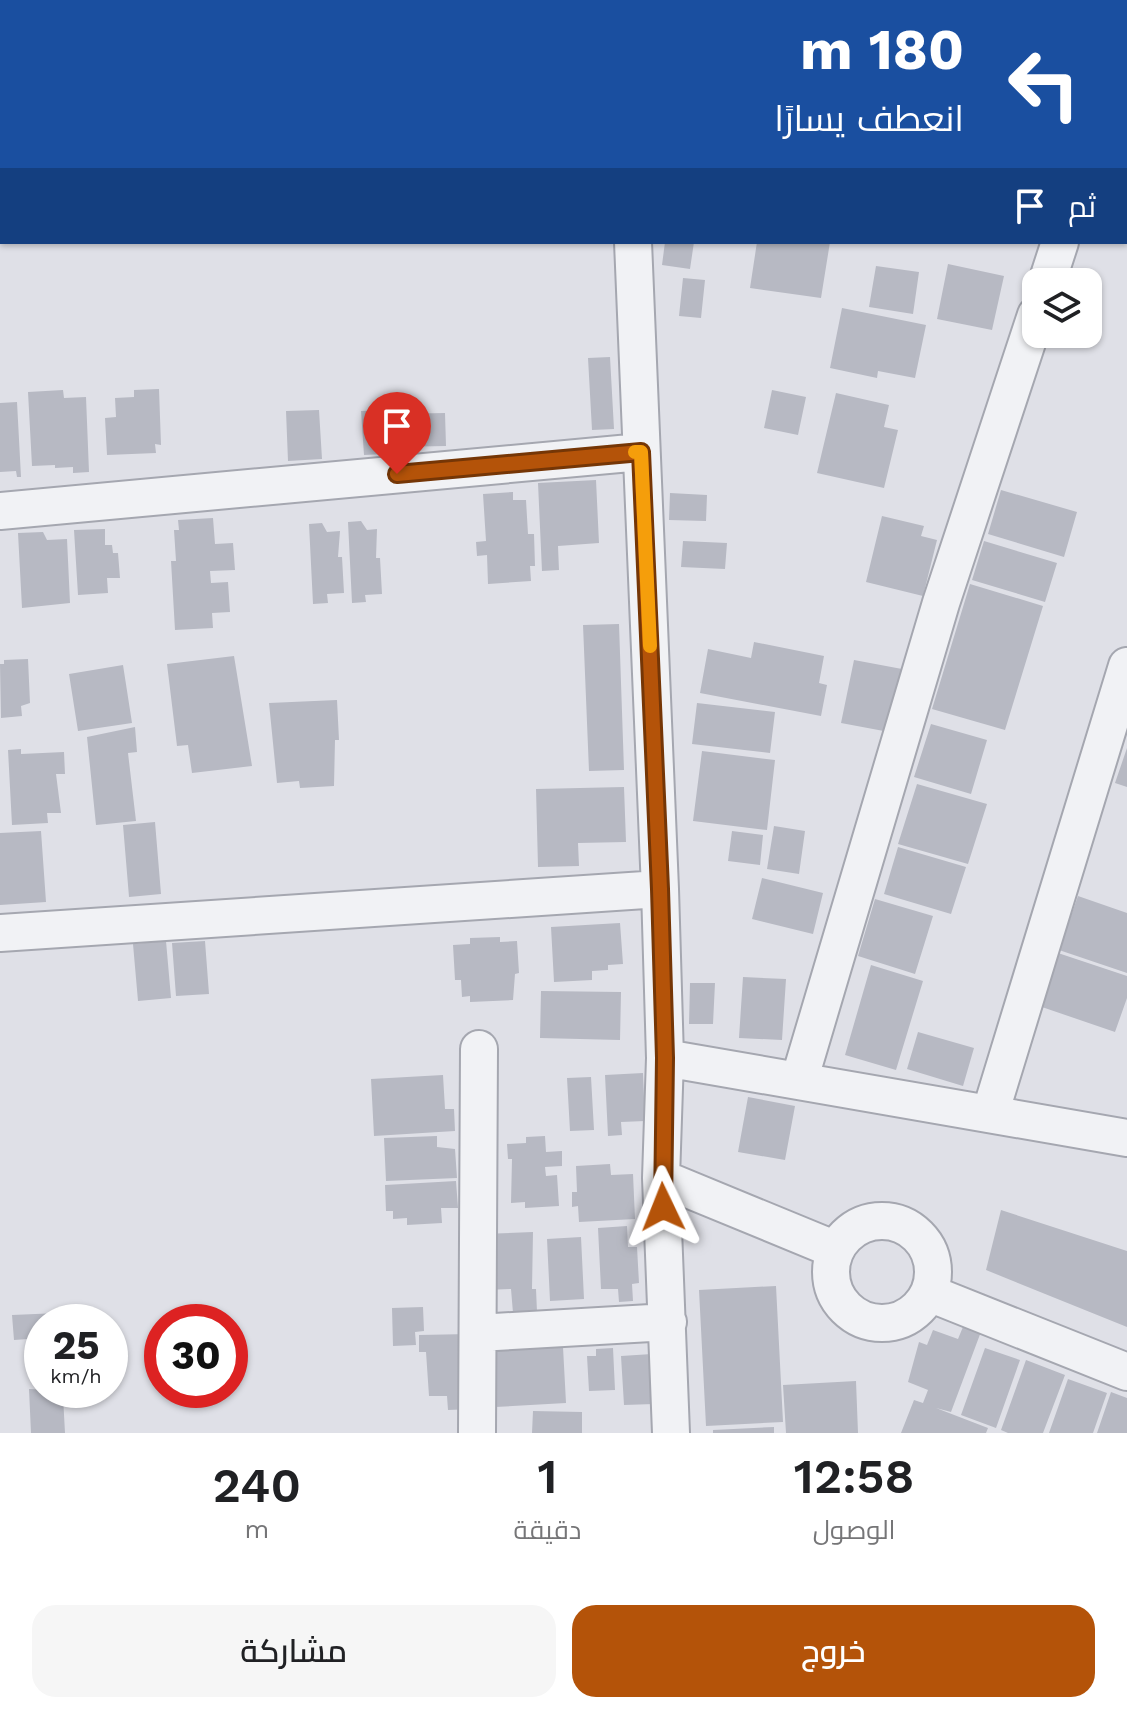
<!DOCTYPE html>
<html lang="ar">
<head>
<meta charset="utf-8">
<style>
	:root { --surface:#fff; --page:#f6f6f6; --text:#202124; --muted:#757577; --accent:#b45309 }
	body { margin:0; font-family:"Work Sans",Cairo,sans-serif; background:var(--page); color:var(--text); direction:rtl; height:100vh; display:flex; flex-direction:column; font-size:30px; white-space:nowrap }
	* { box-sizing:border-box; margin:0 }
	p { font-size:26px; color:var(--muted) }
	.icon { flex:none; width:44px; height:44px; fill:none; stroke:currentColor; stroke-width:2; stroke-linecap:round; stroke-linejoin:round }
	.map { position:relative; height:1433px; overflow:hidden; direction:ltr }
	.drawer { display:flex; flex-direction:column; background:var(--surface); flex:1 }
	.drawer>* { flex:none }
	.top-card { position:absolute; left:0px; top:0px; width:1128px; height:244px; box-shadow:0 2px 6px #0004; direction:rtl; background:#1a4fa0; color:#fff; overflow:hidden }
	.fabs { position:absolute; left:1022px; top:268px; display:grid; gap:16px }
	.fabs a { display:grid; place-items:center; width:80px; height:80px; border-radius:16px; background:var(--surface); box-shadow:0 2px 6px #0004; font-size:40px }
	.speed { position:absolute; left:24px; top:1304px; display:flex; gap:16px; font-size:40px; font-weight:700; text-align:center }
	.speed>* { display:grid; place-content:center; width:104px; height:104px; border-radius:50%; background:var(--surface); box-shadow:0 2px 6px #0004; line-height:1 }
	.speed small { font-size:20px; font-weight:400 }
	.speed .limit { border:12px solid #d22; background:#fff; color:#111 }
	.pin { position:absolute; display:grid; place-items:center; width:68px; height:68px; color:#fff; margin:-82px -34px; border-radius:50% 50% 50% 0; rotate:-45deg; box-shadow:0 0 8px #0007 }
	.pin .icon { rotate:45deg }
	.me { position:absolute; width:88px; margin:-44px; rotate:358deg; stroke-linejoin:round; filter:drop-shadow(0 0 6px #0008) }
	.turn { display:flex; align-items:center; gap:28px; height:168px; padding:0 32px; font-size:36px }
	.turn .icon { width:104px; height:104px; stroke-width:2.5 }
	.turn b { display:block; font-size:56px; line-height:68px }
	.then { display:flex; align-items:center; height:76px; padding:0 32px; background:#0003; gap:16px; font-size:30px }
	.eta { display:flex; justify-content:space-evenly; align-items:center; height:136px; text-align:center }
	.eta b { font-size:48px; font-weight:600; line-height:56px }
	.action { display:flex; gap:16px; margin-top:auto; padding:16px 32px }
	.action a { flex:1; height:92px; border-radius:24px; background:var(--accent); color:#fff; font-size:32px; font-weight:600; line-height:92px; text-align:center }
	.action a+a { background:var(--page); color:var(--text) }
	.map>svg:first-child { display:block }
	.building { fill:#b7b9c3 }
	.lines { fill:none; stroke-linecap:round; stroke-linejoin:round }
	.minor-casing { stroke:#a5a7b0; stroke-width:40 }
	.minor { stroke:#f1f2f5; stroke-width:36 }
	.route-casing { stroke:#753606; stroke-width:20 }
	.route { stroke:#b45309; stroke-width:14 }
	.slow { stroke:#f59e0b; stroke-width:14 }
</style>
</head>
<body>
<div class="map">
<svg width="1127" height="1433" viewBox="0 0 1127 1433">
	<rect width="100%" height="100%" fill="#dfe0e7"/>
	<path class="building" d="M665,242h29l-4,27 -28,-4z
		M757,242h73l-9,56 -71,-10z
		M948,264l56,12 -12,54 -55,-11z
		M876,266l43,6 -6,42 -44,-7z
		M683,278l22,2 -4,38 -22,-2z
		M842,308l84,17 -11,53 -37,-7 -1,7 -47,-10z
		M610,357l4,72 -22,1 -4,-72z
		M159,389l2,56 -6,-1 1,9 -49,2 -2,-37 11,-1 -1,-19 19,-1v-7z
		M63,390l1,8 22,-1 3,75 -16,1v-6l-18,1v-3l-23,1 -4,-74z
		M772,390l34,7 -8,38 -34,-7z
		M836,393l53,12 -5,22 14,3 -14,58 -67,-15z
		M17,402l4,75h-4l-1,-6 -16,1v-69z
		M319,410l3,49 -34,2 -2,-50z
		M382,410l3,44 -21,1 -3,-44z
		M445,413l1,33 -51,1 -2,-33z
		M596,480l3,63 -41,3 1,24 -17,1 -4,-88z
		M1001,490l76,22 -13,45 -76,-23z
		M513,492v8h13l2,34h6l1,32h-5l1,15 -43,3 -1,-29 -10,1 -1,-14 10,-1 -3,-47z
		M670,493l37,2 -1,26 -37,-1z
		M882,516l42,10 -3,10 16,4 -14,56 -57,-14z
		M213,518l2,26 18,-1 2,27 -25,1 1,12 17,-1 2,30 -18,1 1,15 -38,2 -4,-69h5l-2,-31h5l-1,-10z
		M361,521l6,9 10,-1 -1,29h4l2,36 -17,1 1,7 -14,1 -4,-81z
		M322,523l5,9 13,-1 -2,26h4l2,36 -17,1 1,9 -15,1 -4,-80z
		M105,529v16h7l1,8h5l2,25h-13l1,15 -30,2 -4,-65z
		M43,532l4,8 20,-1 3,64 -48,5 -4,-75z
		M683,541l44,2 -2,26 -44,-2z
		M984,541l73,22 -12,39 -73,-22z
		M970,584l73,22 -38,124 -73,-21z
		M619,624l5,146 -35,1 -6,-146z
		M754,642l70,14 -5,27 8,2 -6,31 -121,-23 8,-44 43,9z
		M234,656l18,110 -60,7 -4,-28 -11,1 -10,-82z
		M28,659l2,44 -9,3 1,10 -21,2 -1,-54h4v-4z
		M854,660l48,9 -13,63 -48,-9z
		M123,665l9,58 -54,8 -9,-57z
		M337,700l2,40h-4l-1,46 -34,2 -1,-7 -22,2 -8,-80z
		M697,703l78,9 -5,41 -78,-9z
		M931,724l56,16 -16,54 -57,-17z
		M135,727l2,25 -9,1 8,68 -40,4 -9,-88z
		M1127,748v39l-12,-4z
		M21,749v5l43,-2 1,22h-9l5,39h-14l1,10 -36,2 -4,-75z
		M702,751l73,9 -8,70 -74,-9z
		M917,784l70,20 -19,60 -70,-20z
		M624,787l2,55 -48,1 1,23 -41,1 -2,-78z
		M155,822l6,72 -32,3 -6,-72z
		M774,826l31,5 -6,43 -32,-5z
		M41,831l5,71 -46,3v-72z
		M732,831l31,4 -3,30 -32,-4z
		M898,847l68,20 -15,47 -67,-20z
		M762,878l61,15 -10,41 -61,-15z
		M1078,896l49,17v60l-68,-23z
		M875,899l58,17 -18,58 -57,-18z
		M620,923l3,41 -15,1v5l-16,1v9l-38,2 -3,-55z
		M500,937v5l17,-1 2,32 -4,1 -2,26 -43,2v-6l-8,1 -1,-17h-6l-2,-35 17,-1v-6z
		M166,941l5,57 -33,3 -5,-57z
		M205,941l4,53 -33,2 -4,-53z
		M1058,953l69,23v22l-12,34 -76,-26z
		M871,965l52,16 -27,89 -51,-15z
		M743,977l43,2 -4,61 -43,-2z
		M690,983h25l-2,41h-24z
		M541,991l80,1 -1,48 -80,-2z
		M918,1032l56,16 -11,38 -56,-17z
		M643,1073l2,48 -24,1 1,13 -14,1 -3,-61z
		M443,1075l2,34h9l1,22 -81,5 -3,-57z
		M591,1077l3,53 -24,1 -3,-53z
		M748,1097l47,9 -10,54 -47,-8z
		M437,1136v11l18,2 2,29 -71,3 -2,-43z
		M545,1136l1,16 16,-1v15l-17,1 1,9 11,-1 2,31 -34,2v-6l-14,1 1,-44h-4l-1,-15 19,-1v-6z
		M610,1164l1,11 22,-1 2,45 -56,3 -1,-16 -6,1v-15h5l-1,-26z
		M456,1181l2,27h-17l1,15 -35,2v-7l-14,1v-8h-7l-1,-26z
		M1001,1210l126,41v76l-141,-57z
		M627,1226l1,21h9l2,36 -7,1 1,17 -14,1 -1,-13h-17l-3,-61z
		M533,1232l-1,57h4l1,23 -24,1 -2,-24 -26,1 -3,-56z
		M581,1237l3,62 -34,2 -3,-62z
		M776,1286l7,136 -77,4 -7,-136z
		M423,1307l1,24 -9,1 1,13 -23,1 -1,-38z
		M59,1313l1,9h-18v16l-28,2 -2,-25z
		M965,1322l17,7 -31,83 -15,-4 52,20 -2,5h-85l13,-33 9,3 5,-13 -20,-8 11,-40 8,3 6,-15 25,9z
		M469,1334l3,75 -24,1 -1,-14h-18l-3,-44h-7v-17z
		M563,1347l3,56 -71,4 -3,-56z
		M613,1348l2,42 -26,1 -2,-35h9v-7z
		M985,1348l35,12 -24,68 -35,-13z
		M652,1354l2,50 -30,1 -3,-49z
		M1026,1360l39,15 -22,58h-35l-7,-3z
		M1068,1379l39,14 -14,40h-44z
		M856,1381l2,52h-72l-3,-48z
		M29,1389l18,1 1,7 15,-1 2,37h-34z
		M1111,1392l16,6v35h-30z
		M533,1411l49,1v21h-50z
		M774,1427v6h-61v-3z"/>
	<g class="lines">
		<defs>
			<path id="minor" d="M625,0v2
				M1016,0l11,2
				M1126,36l1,-3
				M633,242l27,647 5,169 -4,120 10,255
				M1047,282l13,-40
				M0,511l641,-59
				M0,933l660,-44
				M665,1058l462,80
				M799,1081l142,-478 95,-288
				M990,1114l137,-448
				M661,1178l175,72
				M831 1272a51 51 0 1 1 102 0a51 51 0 1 1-102 0Z
				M929,1293l198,79
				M478,1333l190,-11
				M477,1433l2,-384"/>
		</defs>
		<use href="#minor" class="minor-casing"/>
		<use href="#minor" class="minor"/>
	</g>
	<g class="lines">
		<defs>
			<path id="route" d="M397,474l244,-22 19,437 5,169 -2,149"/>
		</defs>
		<use href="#route" class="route-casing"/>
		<use href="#route" class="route"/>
		<path class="slow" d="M635,452h6l9,194"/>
	</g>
</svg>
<div class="fabs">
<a><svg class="icon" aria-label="layers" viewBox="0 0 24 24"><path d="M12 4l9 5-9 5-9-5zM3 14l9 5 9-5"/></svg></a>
</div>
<div class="speed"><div>25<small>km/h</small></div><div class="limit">30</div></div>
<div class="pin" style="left:397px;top:474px;background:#d93025"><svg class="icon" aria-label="arrive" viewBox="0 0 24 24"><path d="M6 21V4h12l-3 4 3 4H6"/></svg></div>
<svg class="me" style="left:663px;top:1207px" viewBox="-20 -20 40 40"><path d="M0-17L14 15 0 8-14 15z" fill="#b45309" stroke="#fff" stroke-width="4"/></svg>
<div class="top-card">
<div class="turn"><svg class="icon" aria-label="left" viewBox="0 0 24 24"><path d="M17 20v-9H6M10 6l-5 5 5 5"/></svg><div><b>180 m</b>انعطف يسارًا</div></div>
<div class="then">ثم<svg class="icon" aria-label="arrive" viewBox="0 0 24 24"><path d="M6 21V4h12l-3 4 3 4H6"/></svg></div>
</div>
</div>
<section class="drawer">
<div class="eta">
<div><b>12:58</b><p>الوصول</p></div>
<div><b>1</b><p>دقيقة</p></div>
<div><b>240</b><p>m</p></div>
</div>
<div class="action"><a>خروج</a><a>مشاركة</a></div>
</section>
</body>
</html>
